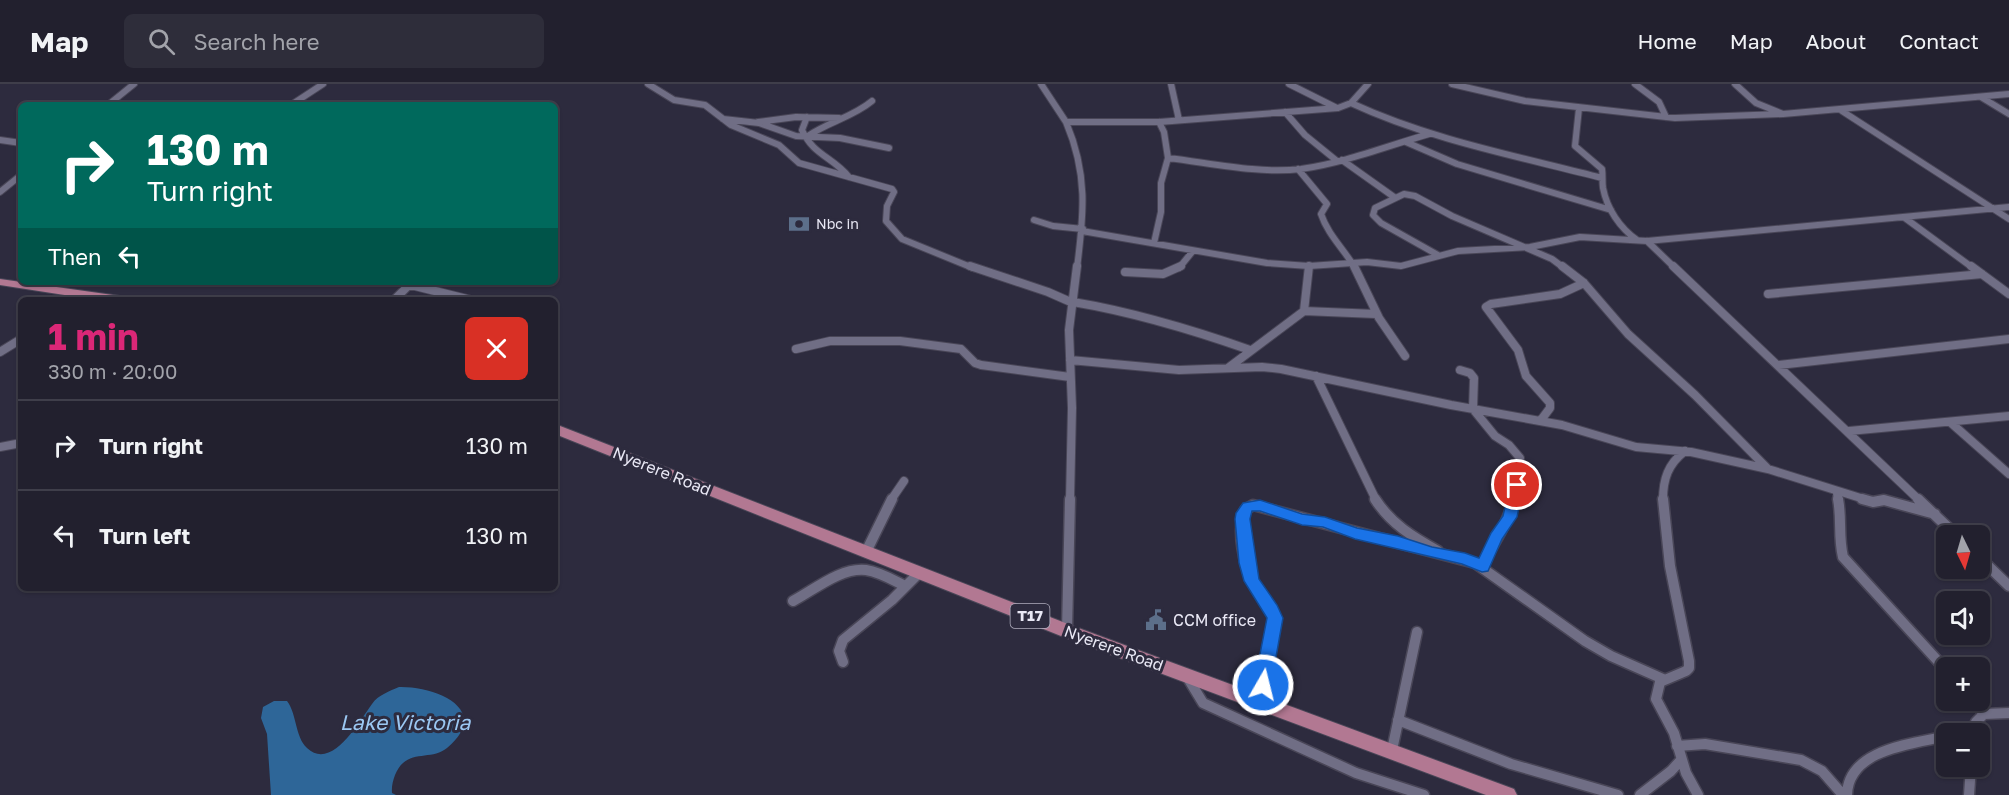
<!DOCTYPE html>
<html lang="en">
<head>
<meta charset="utf-8">
<style>
	:root { --surface:#22202e; --page:#2e2d3a; --text:#f1f3f6; --muted:#a2a3aa; --line:#3f3e4a; --accent:#db2777 }
	body { margin:0; font-family:"Golos Text",sans-serif; background:var(--page); color:var(--text); height:100vh; display:flex; flex-direction:column; font-size:22px; white-space:nowrap }
	* { box-sizing:border-box; margin:0 }
	p { font-size:20px; color:var(--muted) }
	.icon { flex:none; width:33px; height:33px; fill:none; stroke:currentColor; stroke-width:2; stroke-linecap:round; stroke-linejoin:round }
	.map { position:relative; flex:1; overflow:hidden }
	.drawer { position:absolute; left:18px; top:213px; width:540px; height:294px; display:flex; flex-direction:column; background:var(--surface); border-radius:9px; box-shadow:0 2px 4px #0004,0 0 0 2px var(--line) }
	.drawer>* { flex:none }
	.top-card { position:absolute; left:18px; top:18px; width:540px; height:183px; border-radius:9px; box-shadow:0 2px 4px #0004,0 0 0 2px var(--line); background:#00695c; color:#fff; overflow:hidden }
	.needle { width:39px; rotate:175deg }
	.buttons { position:absolute; left:1936px; top:441px; display:grid; gap:12px }
	.buttons a { display:grid; place-items:center; width:54px; height:54px; border-radius:9px; background:var(--surface); box-shadow:0 2px 4px #0004,0 0 0 2px var(--line); font-size:30px }
	.pin { position:absolute; display:grid; place-items:center; width:51px; height:51px; color:#fff; margin:-26px; border:3px solid #fff; border-radius:50%; box-shadow:0 2px 6px #0007 }
	.me { position:absolute; width:66px; margin:-33px; rotate:8deg; stroke-linejoin:round; filter:drop-shadow(0 0 4px #0008) }
	.turn { display:flex; align-items:center; gap:21px; height:126px; padding:0 30px; font-size:27px }
	.turn .icon { width:78px; height:78px; stroke-width:2.5 }
	.turn b { display:block; font-size:42px; line-height:51px }
	.then { display:flex; align-items:center; height:57px; padding:0 30px; background:#0003; gap:12px; font-size:22px }
	.round { display:grid; place-items:center; flex:none; width:63px; height:63px; border-radius:9px; background:var(--page) }
	.headline { display:flex; align-items:center; justify-content:space-between; height:102px; padding:0 30px }
	h1 { font-size:36px; font-weight:700; line-height:45px; color:var(--accent) }
	ul { padding:0; list-style:none }
	li { display:flex; align-items:center; gap:18px; height:90px; padding:0 30px; border-top:2px solid var(--line) }
	li div { flex:1 }
	li b { display:block; font-size:22px }
	li em { font-style:normal }
	header { display:flex; align-items:center; gap:36px; box-sizing:border-box; height:84px; padding:0 30px; background:var(--surface); border-bottom:2px solid var(--line) }
	header strong { font-size:28px }
	nav { display:flex; gap:33px; margin-inline-start:auto; font-size:21px }
	.search { width:420px; height:54px; background:var(--page); display:flex; align-items:center; gap:15px; box-sizing:border-box; padding:0 21px; border-radius:9px; color:var(--muted); font-size:22px }
	.map>svg:first-child { display:block }
	.water { fill:#2e6698 }
	.lines { fill:none; stroke-linecap:round; stroke-linejoin:round }
	.street-far2-casing { stroke:#494657; stroke-width:8 }
	.street-far1-casing { stroke:#494657; stroke-width:10 }
	.street-casing { stroke:#494657; stroke-width:13 }
	.primary-casing { stroke:#494657; stroke-width:2 }
	.street-far2 { stroke:#706e85; stroke-width:6 }
	.street-far1 { stroke:#706e85; stroke-width:8 }
	.street { stroke:#706e85; stroke-width:10 }
	.primary { fill:#b27892; fill-rule:evenodd }
	.route { fill:#1a73e8; stroke:#114b97; stroke-width:1.5 }
	.labels { text-anchor:middle; stroke-width:6; stroke-linejoin:round; paint-order:stroke }
	.far-poi-label { font-size:14px; fill:#e9e8f5; stroke:#2d2b3e; text-anchor:start }
	.shield { fill:#2d2b3e; stroke:#b1afbe; stroke-width:1.5 }
	.shield-label { font-size:15px; font-weight:bold; fill:#e9e8f5 }
	.street-label { font-size:16px; fill:#e9e8f5; stroke:#2d2b3e }
	.poi-label { font-size:16px; fill:#e9e8f5; stroke:#2d2b3e; text-anchor:start }
	.near-water-label { font-size:21px; font-style:italic; fill:#9bc7f2; stroke:#2d2b3e }
</style>
</head>
<body>
<header>
<strong>Map</strong>
<div class="search"><svg class="icon" aria-label="search" viewBox="0 0 24 24"><circle cx="10" cy="10" r="6"/><path d="M15 15l6 6"/></svg>Search here</div>
<nav><a>Home</a><a>Map</a><a>About</a><a>Contact</a></nav>
</header>
<div class="map">
<svg width="2009" height="711" viewBox="0 0 2009 711">
	<rect width="100%" height="100%" fill="#2d2b3e"/>
	<path class="water" d="M399,603c36,-1 94,22 48,61 -13,11 -32,4 -44,15 -7,6 -12,20 -11,30l4,2h-125l-4,-61 -6,-16 2,-11 11,-6h13c10,13 8,36 20,47 25,24 53,-28 65,-44 6,-9 18,-13 27,-17z"/>
	<g class="lines">
		<defs>
			<path id="street-far2" d="M648,0l26,16 31,5 26,20 48,20 20,18 93,26 2,3 -7,14 -1,15 16,18 71,29
				M1041,0l25,38
				M1171,0l8,36
				M1289,0l48,24
				M1452,0l73,17 150,17 108,-4
				M1635,0l24,18 7,15
				M1735,0l21,19 27,11 226,-20
				M1981,13l28,17
				M1351,19c80,37 166,53 251,75
				M108,21l26,-21
				M291,21l32,-21
				M1579,24l-4,38 27,23c1,6 0,12 1,19 4,21 17,40 34,52
				M1842,27l167,108
				M1285,28l20,23 32,26
				M807,33l-5,13c11,25 31,27 47,47
				M723,35l36,4 37,13 44,2 49,10
				M758,38l38,-5 43,1
				M808,52c20,-14 45,-19 64,-35
				M0,56l21,3
				M1406,58l51,22 154,46
				M1168,74c43,5 90,16 133,11 43,-6 86,-23 128,-35
				M1342,76l52,37
				M1298,85l29,35 -6,10c7,21 23,35 34,54
				M0,108l21,-17
				M1905,134l68,50
				M1034,136l19,6 30,3
				M1082,147l185,32 42,3 58,-4 34,4 57,-15 72,-4 50,-10 67,4 362,-34
				M1647,157l28,27
				M1154,159l7,-31v-29l7,-25 -4,-26 -5,-10
				M1438,171l-57,-32 -8,-8 2,-7 29,-14 11,2 37,20 100,43 12,9
				M1077,184c7,-55 11,-94 -11,-146h93l179,-14 13,-5 17,-19
				M1179,184l13,-16"/>
			<path id="street-far1" d="M970,182l78,26 25,11
				M1354,182l25,52 26,38
				M1562,182l22,17 44,51 67,61 73,74
				M1673,182l246,234
				M1971,182l38,28
				M1125,188l38,2 18,-8
				M399,198l72,18
				M1768,210l214,-20
				M394,216l15,-15
				M1073,218c60,10 120,28 177,48
				M1304,227l72,3
				M796,265l34,-8h70l61,8 14,14 6,2 89,12
				M0,268l21,-13
				M1070,276l109,10 83,-3 19,2 170,36 111,20 74,22 55,5 77,17 99,31
				M1779,281l230,-26
				M1228,284l76,-57 5,-45
				M1460,286l10,3 4,5 -1,31 22,27 14,9 11,13 -7,42
				M1316,292l60,124
				M1541,336l9,-12v-5l-24,-27 -8,-26 -32,-43 5,-3 69,-10 24,-11
				M1950,338l59,52
				M1849,347l160,-15
				M0,363l21,-4
				M1837,409l1,7
				M891,416l13,-19
				M1070,416l2,-92 -3,-78 8,-64
				M1663,416c0,-21 5,-36 22,-49"/>
			<path id="street" d="M1375,415c16,25 38,38 63,52
				M1663,415l7,67 19,95v7l-3,3 -26,11 -4,17 18,34 12,40 12,22
				M1838,415c4,21 0,37 5,58l104,114
				M1862,415l11,3 11,-2 51,14
				M1918,415l39,37
				M866,468l26,-53
				M1980,474l29,28
				M1482,482c11,-23 27,-43 31,-67
				M793,517c21,-11 48,-34 73,-31 14,2 27,10 39,16
				M1067,547l3,-132
				M843,578l-4,-11 4,-11 49,-40 27,-27
				M1186,591l17,28 153,70 68,22
				M1973,616l11,14
				M1260,617l15,-83c-4,-13 -14,-21 -21,-33 -10,-18 -18,-56 -9,-75l8,-5 222,58 110,78 26,15 52,23
				M1398,636l113,44 107,31
				M1972,650l4,-12 8,-8 25,-1
				M1677,662l28,-2 96,16 21,11 21,24
				M1392,666l25,-118
				M1640,711l31,-24 10,-11
				M1847,711c1,-46 65,-51 100,-59
				M1969,711l2,-29"/>
			<path id="primary" d="M0,195l120,17 6,4h-29l-97,-15z
				M555,340l518,202 441,163 3,6h-31l-425,-159 -506,-202z"/>
		</defs>
		<use href="#street-far2" class="street-far2-casing"/>
		<use href="#street-far1" class="street-far1-casing"/>
		<use href="#street" class="street-casing"/>
		<use href="#primary" class="primary-casing"/>
		<use href="#street-far2" class="street-far2"/>
		<use href="#street-far1" class="street-far1"/>
		<use href="#street" class="street"/>
		<use href="#primary" class="primary"/>
	</g>
	<path class="route" d="M1517,396l7,5 -7,32 -15,22 -14,32 -6,1 -20,-8 -107,-25 -32,-12 -21,-2 -42,-14h-8l-2,8 9,60 18,26 6,13 -12,67 -2,5 -6,2 -6,-2 -3,-5 13,-67 -23,-37 -5,-18 -4,-44 1,-6 7,-10 17,-3 42,14 23,3 32,11 41,8 34,11 33,6 14,5 12,-25 12,-17 7,-31z"/>
	<defs>
		<symbol id="bank-bare" viewBox="-9 -9 18 18"><path d="M-6-4H6V4H-6ZM0-2.3a2.3 2.3 0 1 0 0 4.6a2.3 2.3 0 1 0 0-4.6Z" fill="#5c6f8a" stroke="#2d2b3e" stroke-width="2.5" paint-order="stroke"/></symbol>
		<symbol id="civic-bare" viewBox="-9 -9 18 18"><path d="M-.6-6.5H3V-4.5H.6V-3L4-1V1h2V6H-6V1h2V-1L-.6-3ZM-1.2 2.5V6h2.4V2.5Z" fill="#5c6f8a" stroke="#2d2b3e" stroke-width="2.5" paint-order="stroke"/></symbol>
	</defs>
	<g fill-rule="evenodd">
		<use href="#bank-bare" x="784" y="125" width="30" height="30"/>
		<use href="#civic-bare" x="1141" y="521" width="30" height="30"/>
	</g>
	<g class="labels">
		<g class="far-poi-label">
			<text x="816" y="145">Nbc in</text>
		</g>
		<rect class="shield" x="1010.5" y="520" width="39" height="24" rx="4.5"/>
		<g class="shield-label">
			<text x="1030" y="537">T17</text>
		</g>
		<g class="street-label">
			<text transform="translate(662 387) rotate(22)" y="6">Nyerere Road</text>
			<text transform="translate(1114 564) rotate(20)" y="6">Nyerere Road</text>
		</g>
		<g class="poi-label">
			<text x="1173" y="542">CCM office</text>
		</g>
		<g class="near-water-label">
			<text x="405" y="646">Lake Victoria</text>
		</g>
	</g>
</svg>
<div class="buttons">
<a><svg class="needle" viewBox="-14 -14 28 28"><path d="M0-13l5 13h-10z" fill="#e53935"/><path d="M0 13l5-13h-10z" fill="#a2a3aa"/></svg></a>
<a><svg class="icon" aria-label="sound" viewBox="0 0 24 24"><path d="M4 9h4l5-4v14l-5-4H4zM17 9q2 3 0 6"/></svg></a>
<a>+</a>
<a>−</a>
</div>
<div class="pin" style="left:1517px;top:401px;background:#d93025"><svg class="icon" aria-label="arrive" viewBox="0 0 24 24"><path d="M6 21V4h12l-3 4 3 4H6"/></svg></div>
<svg class="me" style="left:1263px;top:601px" viewBox="-20 -20 40 40"><circle r="17" fill="#1a73e8" stroke="#fff" stroke-width="3"/><path d="M0-11L8 9 0 5-8 9z" fill="#fff"/></svg>
<div class="top-card">
<div class="turn"><svg class="icon" aria-label="right" viewBox="0 0 24 24"><path d="M7 20v-9h11M14 6l5 5-5 5"/></svg><div><b>130 m</b>Turn right</div></div>
<div class="then">Then<svg class="icon" aria-label="left" viewBox="0 0 24 24"><path d="M17 20v-9H6M10 6l-5 5 5 5"/></svg></div>
</div>
<section class="drawer">
<div class="headline"><div><h1>1 min</h1><p>330 m · 20:00</p></div><a class="round" style="background:#d93025;color:#fff"><svg class="icon" aria-label="close" viewBox="0 0 24 24"><path d="M6 6l12 12M18 6L6 18"/></svg></a></div>
<ul>
<li><svg class="icon" aria-label="right" viewBox="0 0 24 24"><path d="M7 20v-9h11M14 6l5 5-5 5"/></svg><div><b>Turn right</b></div><em>130 m</em></li>
<li><svg class="icon" aria-label="left" viewBox="0 0 24 24"><path d="M17 20v-9H6M10 6l-5 5 5 5"/></svg><div><b>Turn left</b></div><em>130 m</em></li>
</ul>
</section>
</div>
</body>
</html>
